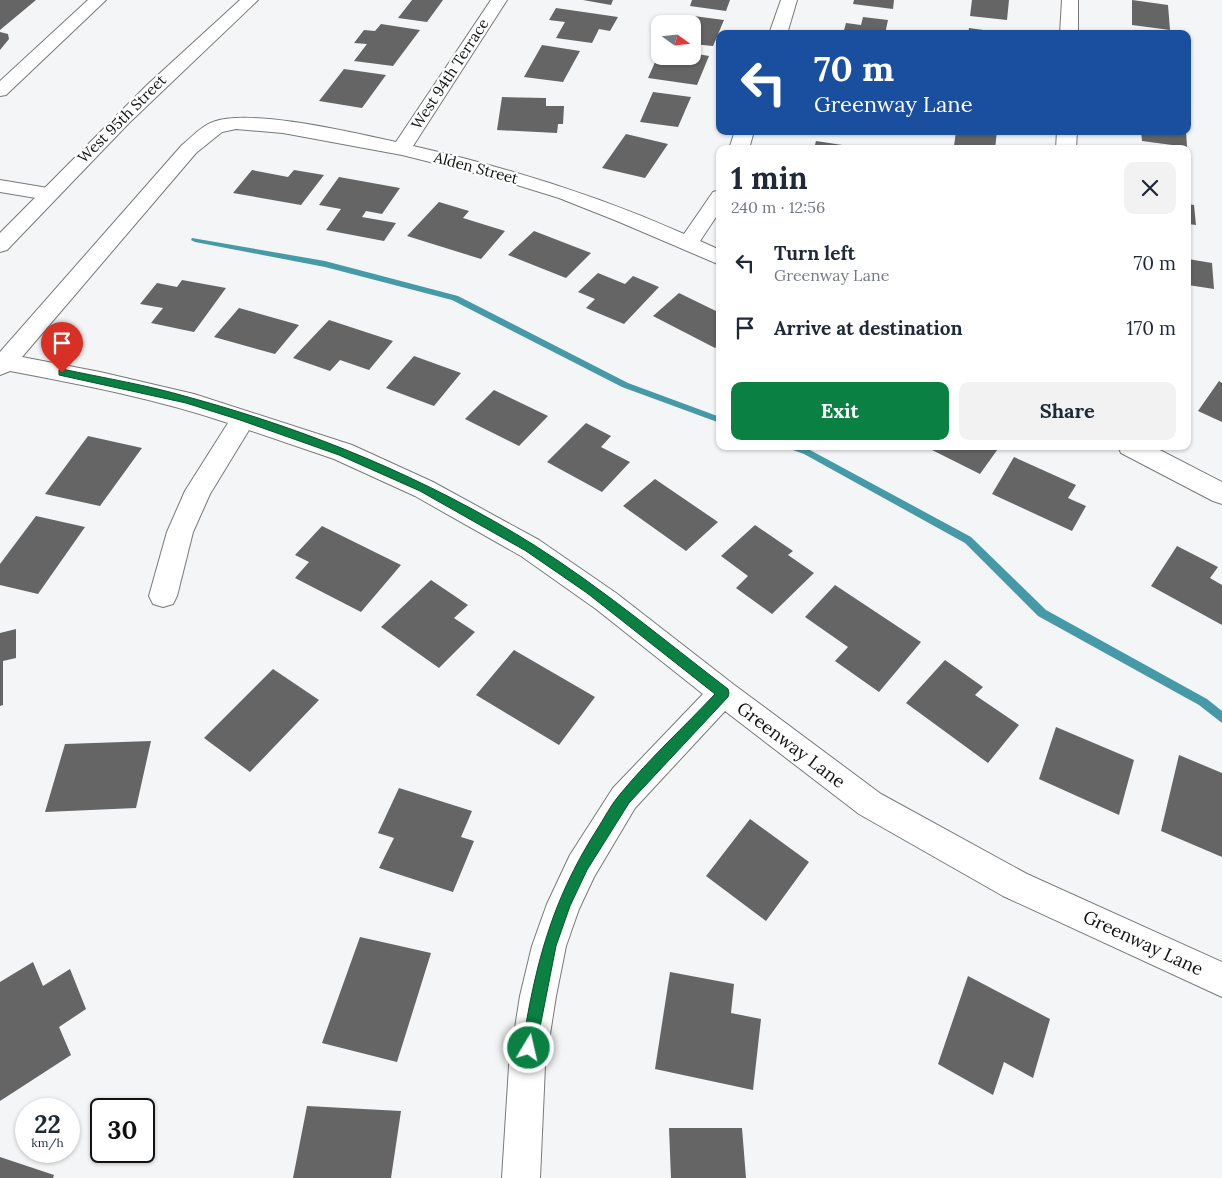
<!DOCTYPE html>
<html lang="en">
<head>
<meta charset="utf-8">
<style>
	:root { --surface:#fff; --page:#f2f2f3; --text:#1f2937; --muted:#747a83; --accent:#0b8043 }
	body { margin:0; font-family:Lora,serif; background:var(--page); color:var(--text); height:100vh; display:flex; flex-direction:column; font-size:19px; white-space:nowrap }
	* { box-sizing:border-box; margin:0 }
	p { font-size:16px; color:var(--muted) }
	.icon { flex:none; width:28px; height:28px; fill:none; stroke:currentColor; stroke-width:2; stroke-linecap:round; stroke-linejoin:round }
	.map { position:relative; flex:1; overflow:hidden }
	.drawer { position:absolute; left:716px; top:145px; width:475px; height:305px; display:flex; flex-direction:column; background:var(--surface); border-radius:10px; box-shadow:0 1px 4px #0004 }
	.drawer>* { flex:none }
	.top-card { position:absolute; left:716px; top:30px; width:475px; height:105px; border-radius:10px; box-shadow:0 1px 4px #0004; background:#1a4fa0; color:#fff; overflow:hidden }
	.needle { width:32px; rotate:105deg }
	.fabs { position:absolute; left:651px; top:15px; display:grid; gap:10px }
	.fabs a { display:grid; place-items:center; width:50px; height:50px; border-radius:10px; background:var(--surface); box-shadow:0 1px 4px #0004; font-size:25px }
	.speed { position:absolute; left:15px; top:1098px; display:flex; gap:10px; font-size:25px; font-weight:700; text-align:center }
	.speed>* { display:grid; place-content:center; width:65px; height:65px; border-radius:50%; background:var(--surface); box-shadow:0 1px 4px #0004; line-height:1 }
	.speed small { font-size:12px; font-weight:400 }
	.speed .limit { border:2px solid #111; border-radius:8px; background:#fff; color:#111 }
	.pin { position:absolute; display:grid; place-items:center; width:42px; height:42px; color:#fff; margin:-51px -21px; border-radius:50% 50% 50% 0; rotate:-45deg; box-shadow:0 0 5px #0007 }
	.pin .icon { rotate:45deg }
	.me { position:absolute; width:55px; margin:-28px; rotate:9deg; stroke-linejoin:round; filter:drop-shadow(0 0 4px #0008) }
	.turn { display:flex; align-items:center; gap:18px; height:105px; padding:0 15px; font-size:22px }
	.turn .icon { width:65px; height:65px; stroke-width:2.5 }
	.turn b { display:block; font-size:35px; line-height:42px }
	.round { display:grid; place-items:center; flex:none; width:52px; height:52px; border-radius:10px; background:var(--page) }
	.headline { display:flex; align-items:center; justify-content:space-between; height:85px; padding:0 15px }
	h1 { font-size:30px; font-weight:700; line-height:38px }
	.cta { display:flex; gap:10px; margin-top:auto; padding:10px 15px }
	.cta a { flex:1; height:58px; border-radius:10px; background:var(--accent); color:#fff; font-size:20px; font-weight:700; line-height:58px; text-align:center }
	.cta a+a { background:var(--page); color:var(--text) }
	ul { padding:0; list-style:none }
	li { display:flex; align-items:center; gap:15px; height:65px; padding:0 15px }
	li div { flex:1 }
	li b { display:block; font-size:19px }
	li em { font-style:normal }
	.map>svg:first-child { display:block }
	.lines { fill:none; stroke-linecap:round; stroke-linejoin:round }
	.stream { fill:#469aa8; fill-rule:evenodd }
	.building { fill:#656566 }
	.minor-casing { stroke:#787979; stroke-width:2 }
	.major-casing { stroke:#787979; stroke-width:2 }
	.minor { fill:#fff; fill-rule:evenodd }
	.major { fill:#fff; fill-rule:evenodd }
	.route { fill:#0b8043; stroke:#07532c }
	.labels { text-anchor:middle; stroke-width:4.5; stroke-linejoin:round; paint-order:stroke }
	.far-street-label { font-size:15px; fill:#0f1010; stroke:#fff }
	.street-label { font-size:18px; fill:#0f1010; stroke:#fff }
</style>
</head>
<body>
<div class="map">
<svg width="1222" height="1178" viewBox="0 0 1222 1178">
	<rect width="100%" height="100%" fill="#f4f5f6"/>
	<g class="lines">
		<path class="stream" d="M192,238l133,23 133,35 170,87 92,34v6l-98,-36 -170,-87 -127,-33 -130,-25 -4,-2z
			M786,446h15l9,4 161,87 75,73 161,89 15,12v12l-23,-18 -161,-89 -73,-73 -161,-89 -17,-6z"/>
	</g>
	<path class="building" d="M0,0h36l-36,30z
		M412,0h31l-16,22 -29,-4z
		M583,0h30l-2,5z
		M692,0h38l-4,11 -36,-5z
		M854,0h40l-1,9 -40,-5z
		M972,0h37l-2,20 -37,-4z
		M1132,0l36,5 2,25 -38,-5z
		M556,8l62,9 -8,14 -11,-2 -7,14 -36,-5 9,-16 -16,-2z
		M686,15l38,5 -11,26 -21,-2v-20h-10z
		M863,17l25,3 -3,14h-42l3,-11 15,2z
		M381,24l39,6 -27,36 -39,-5 13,-17 -13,-1 10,-13 11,1z
		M969,28l36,5v1h-37z
		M0,32l8,2 1,5 -9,11z
		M542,45l38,6 -17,31 -39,-5z
		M660,51v5h32v-3l17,3 -12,29 -49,-7z
		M344,69l42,6 -24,33 -43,-7z
		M653,92l38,5 -13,30 -38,-5z
		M502,97l44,1v8h18l-1,18h-5l-1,9 -60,-3z
		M956,131h41l-2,18h-21l-20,-3z
		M1141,131h45l1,16 -45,-6z
		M626,134l42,10 -23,34 -43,-10z
		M816,141l33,5 -1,3h-34z
		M252,170l36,7 6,-7 30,5 -23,30 -68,-12z
		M339,177l61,11 -18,26 -16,-3 -4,6 34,6 -12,18 -58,-11 15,-21 -22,-4z
		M439,202l30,9 -6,7 42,13 -24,28 -74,-23z
		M1188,204l6,1 2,20 -8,-1z
		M534,231l57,22 -25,25 -58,-23z
		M1188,259l24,4 2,26 -26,-4z
		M598,273l27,11 8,-8 26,11 -35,37 -38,-16 9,-9 -17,-7z
		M182,280l44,8 -32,44 -43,-9 12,-15 -23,-4 17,-21 20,4z
		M679,293l41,20v30l-5,5 -62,-32z
		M239,308l60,17 -24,29 -61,-17z
		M329,320l64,21 -24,29 -29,-10 -10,11 -37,-13z
		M414,356l47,17 -27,33 -48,-18z
		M1219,381l3,2v39l-24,-11z
		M494,390l54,26 -29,30 -54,-27z
		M586,423l25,13 -10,11 29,15 -28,30 -55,-30z
		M88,436l54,12 -42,58 -55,-12z
		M924,446h76l-20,28z
		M1014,457l62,28 -8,13 18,8 -14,25 -80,-37z
		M655,479l63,43 -32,29 -63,-45z
		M36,516l49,11 -47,67 -38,-9v-21z
		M755,525l38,26 -5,4 26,18 -42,41 -36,-26 12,-12 -27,-20z
		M322,526l79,39 -40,47 -66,-34 14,-16 -14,-7z
		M1177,546l41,21 -8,11 12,7v40l-71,-39z
		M431,580l37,25 -14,13 21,14 -36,36 -58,-41z
		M835,585l86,57 -42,50 -44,-31 13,-14 -43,-30z
		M16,629v29l-13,3v44l-3,1v-73z
		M514,650l81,47 -36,48 -83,-50z
		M945,660l38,27 -8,8 44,30 -31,38 -82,-60z
		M273,669l46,31 -69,72 -46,-34z
		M1056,727l78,33 -15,55 -80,-36z
		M151,741l-15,67 -91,4 20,-68z
		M1179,755l43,18v84l-61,-26z
		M399,788l73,23 -11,26 13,4 -21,51 -74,-24 15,-30 -16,-5z
		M750,819l59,43 -43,59 -60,-45z
		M360,937l71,16 -34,109 -75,-19z
		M33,962l10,24 27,-17 16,40 -27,18 12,28 -71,46v-119z
		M670,972l64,12 -3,29 30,6 -8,71 -98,-21z
		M968,976l82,43 -17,59 -29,-16 -11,33 -55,-31z
		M307,1106l94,5 -10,67h-98z
		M669,1128h73l4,50h-75z
		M0,1157l54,18 -1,3h-53z"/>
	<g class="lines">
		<defs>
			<path id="minor" d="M88,0h18l-100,95 -6,1v-15z
				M491,0h16l-94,146c93,21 183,49 271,88l29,-42 7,-2v21l-20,30 20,9v15l-103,-44 -58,-23 -65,-20 -92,-23 -119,-22 -47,-4 -14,3 -26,21 -174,204 78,15 94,22 158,51 81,37 106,58 77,53 117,91 148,110 146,80 195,88v35l-219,-101 -144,-82 -134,-103 -90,97 -41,69 -15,32 -13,37 -10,50 -11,70 -5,112h-38l7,-112 11,-70 12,-50 15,-42 23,-49 43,-67 90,-94 -107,-85 -75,-53 -106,-60 -81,-37 -85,-29 -39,64 -17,38 -16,64 -4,8 -10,3 -10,-3 -4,-8 18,-64 18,-41 43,-68c-71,-24 -144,-38 -218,-52l-10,4v-23l182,-207c10,-8 19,-19 31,-23 38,-14 141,11 183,20z
				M781,0h16l-10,34h-18z
				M1062,0h16v34h-18z
				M735,131h19l-5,18h-20z
				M1057,131h20l-1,18h-20z
				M0,180l48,8 7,2 3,4 -3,4 -7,2 -48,-8z
				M1118,446h34l70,36v22l-9,-3 -92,-48z"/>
			<path id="major" d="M240,0h18l-129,123 -122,127 -7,2v-19l147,-148z"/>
		</defs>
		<use href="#minor" class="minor-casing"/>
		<use href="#major" class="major-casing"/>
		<use href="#minor" class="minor"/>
		<use href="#major" class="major"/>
	</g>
	<path class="route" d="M62,369c42,9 85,16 126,28 121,33 239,81 346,148 68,43 130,95 194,144l1,4 -1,4 -99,106 -42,67 -17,36 -14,40 -21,107 -6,3 -5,-3 -2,-5c13,-82 29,-146 74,-217 8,-12 15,-27 25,-38 29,-35 63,-66 94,-99l-128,-101 -61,-42 -106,-60 -81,-36 -99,-35 -54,-17 -127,-28v-5z"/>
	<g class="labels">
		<g class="far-street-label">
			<text transform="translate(450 74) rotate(-57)" y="5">West 94th Terrace</text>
			<text transform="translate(122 119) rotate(-45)" y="5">West 95th Street</text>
			<text transform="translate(476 168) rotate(15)" y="5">Alden Street</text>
		</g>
		<g class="street-label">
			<text transform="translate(791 745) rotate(37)" y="6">Greenway Lane</text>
			<text transform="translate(1143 943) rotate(25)" y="6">Greenway Lane</text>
		</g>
	</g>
</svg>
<div class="fabs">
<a><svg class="needle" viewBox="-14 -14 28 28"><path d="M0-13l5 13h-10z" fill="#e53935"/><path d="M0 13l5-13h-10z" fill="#747a83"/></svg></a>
</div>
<div class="speed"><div>22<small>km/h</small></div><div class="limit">30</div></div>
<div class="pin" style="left:62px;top:373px;background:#d93025"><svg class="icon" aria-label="arrive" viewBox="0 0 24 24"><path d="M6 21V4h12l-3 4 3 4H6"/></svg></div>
<svg class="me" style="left:529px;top:1048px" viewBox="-20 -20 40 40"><circle r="17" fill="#0b8043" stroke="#fff" stroke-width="3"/><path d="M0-11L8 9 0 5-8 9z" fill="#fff"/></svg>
<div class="top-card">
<div class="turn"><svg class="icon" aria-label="left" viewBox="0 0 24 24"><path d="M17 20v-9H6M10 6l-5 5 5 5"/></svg><div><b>70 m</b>Greenway Lane</div></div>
</div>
<section class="drawer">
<div class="headline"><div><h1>1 min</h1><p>240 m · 12:56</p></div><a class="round"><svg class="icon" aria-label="close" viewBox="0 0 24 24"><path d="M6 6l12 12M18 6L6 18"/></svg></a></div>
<ul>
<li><svg class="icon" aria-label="left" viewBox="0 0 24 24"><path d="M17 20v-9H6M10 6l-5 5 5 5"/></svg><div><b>Turn left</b><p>Greenway Lane</p></div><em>70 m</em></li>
<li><svg class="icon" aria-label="arrive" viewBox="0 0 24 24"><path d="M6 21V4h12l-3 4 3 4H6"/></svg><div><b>Arrive at destination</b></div><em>170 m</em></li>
</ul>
<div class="cta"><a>Exit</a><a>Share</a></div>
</section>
</div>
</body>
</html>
